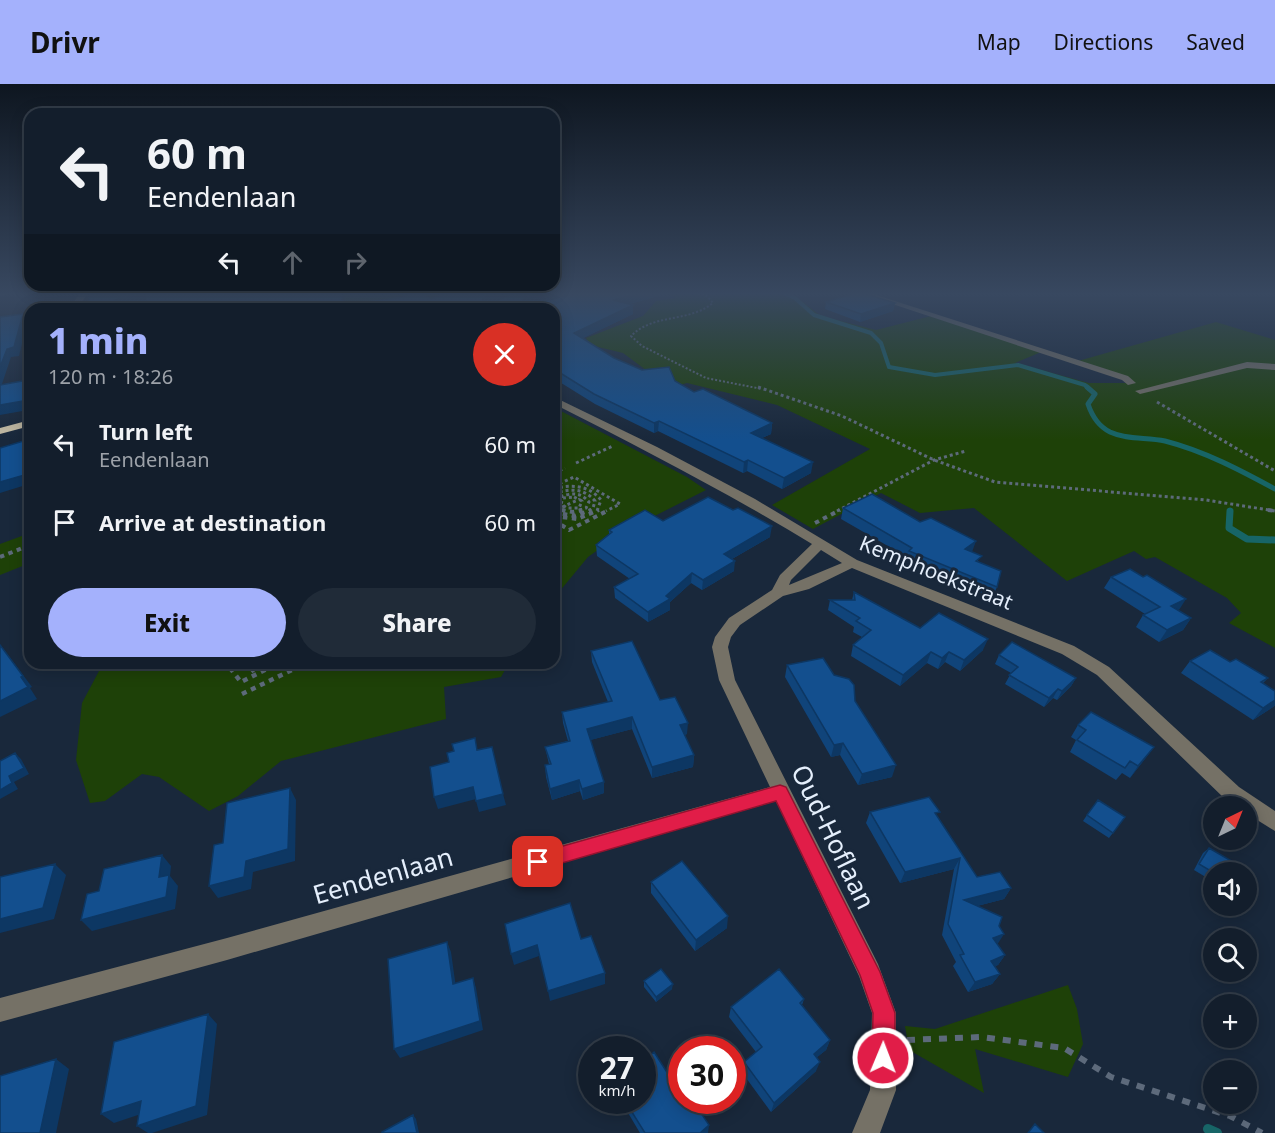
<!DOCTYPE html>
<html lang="en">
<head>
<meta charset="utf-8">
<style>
	:root { --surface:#131e2c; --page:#202b38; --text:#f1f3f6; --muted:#9da2a9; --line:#323c48; --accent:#a4b1fc }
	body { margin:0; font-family:"Noto Sans",sans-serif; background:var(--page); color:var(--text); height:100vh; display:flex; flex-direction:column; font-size:22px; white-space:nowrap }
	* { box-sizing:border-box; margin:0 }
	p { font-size:20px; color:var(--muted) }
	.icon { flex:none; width:33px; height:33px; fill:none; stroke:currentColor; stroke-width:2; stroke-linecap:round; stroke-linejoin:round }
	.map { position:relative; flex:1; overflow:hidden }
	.details { position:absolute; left:24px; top:219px; width:536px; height:366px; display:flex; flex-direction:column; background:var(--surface); border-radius:18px; box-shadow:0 3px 15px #0003,0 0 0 2px var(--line) }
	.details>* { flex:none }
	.banner { position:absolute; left:24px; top:24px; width:536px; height:183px; border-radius:18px; box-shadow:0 3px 15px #0003,0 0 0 2px var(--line); background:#131e2c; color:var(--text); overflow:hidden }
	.needle { width:39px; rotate:43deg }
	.tools { position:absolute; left:1203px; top:712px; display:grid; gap:12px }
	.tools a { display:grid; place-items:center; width:54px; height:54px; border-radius:50%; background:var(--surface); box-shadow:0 3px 15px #0003,0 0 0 2px var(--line); font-size:30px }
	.speed { position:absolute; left:578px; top:952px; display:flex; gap:12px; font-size:30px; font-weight:700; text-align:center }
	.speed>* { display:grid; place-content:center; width:78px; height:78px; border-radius:50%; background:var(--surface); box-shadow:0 3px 15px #0003,0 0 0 2px var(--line); line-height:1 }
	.speed small { font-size:15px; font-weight:400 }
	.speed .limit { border:9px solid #d22; background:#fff; color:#111 }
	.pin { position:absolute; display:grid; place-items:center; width:51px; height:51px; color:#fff; margin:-26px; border-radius:12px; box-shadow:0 3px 9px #0006 }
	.me { position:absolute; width:66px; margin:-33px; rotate:1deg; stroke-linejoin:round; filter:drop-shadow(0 0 4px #0008) }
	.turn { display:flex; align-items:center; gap:21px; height:126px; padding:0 24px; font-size:27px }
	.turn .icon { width:78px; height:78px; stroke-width:2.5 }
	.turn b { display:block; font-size:42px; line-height:51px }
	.lanes { display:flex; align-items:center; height:57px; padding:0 24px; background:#0003; justify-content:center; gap:30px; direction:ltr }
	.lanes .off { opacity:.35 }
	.round { display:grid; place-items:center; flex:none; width:63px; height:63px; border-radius:32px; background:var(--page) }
	.summary { display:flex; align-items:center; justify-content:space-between; height:102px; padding:0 24px }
	h1 { font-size:36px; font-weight:800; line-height:45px; color:var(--accent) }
	.button { display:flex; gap:12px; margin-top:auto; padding:12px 24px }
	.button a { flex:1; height:69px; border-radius:36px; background:var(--accent); color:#111; font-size:24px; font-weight:800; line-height:69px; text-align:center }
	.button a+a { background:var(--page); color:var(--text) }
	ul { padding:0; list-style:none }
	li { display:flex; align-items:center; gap:18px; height:78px; padding:0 24px }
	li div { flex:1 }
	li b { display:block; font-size:22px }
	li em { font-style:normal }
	header { display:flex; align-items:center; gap:36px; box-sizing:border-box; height:84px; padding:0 30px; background:var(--accent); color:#111 }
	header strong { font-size:28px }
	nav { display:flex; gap:33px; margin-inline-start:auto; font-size:21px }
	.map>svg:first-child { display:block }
	.green { fill:#1e4108 }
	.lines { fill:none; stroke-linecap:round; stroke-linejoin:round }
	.stream-far3 { stroke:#176567; stroke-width:4 }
	.stream-far2 { stroke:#176567; stroke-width:5 }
	.stream-far1 { stroke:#176567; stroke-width:7 }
	.stream { stroke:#176567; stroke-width:10 }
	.path-far4 { stroke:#5d6a7b; stroke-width:2; stroke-dasharray:2 2; stroke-linecap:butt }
	.path-far3 { stroke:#5d6a7b; stroke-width:3; stroke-dasharray:3 3; stroke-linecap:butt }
	.path-far2 { stroke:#5d6a7b; stroke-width:4; stroke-dasharray:4.5 4.5; stroke-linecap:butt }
	.path-far1 { stroke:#5d6a7b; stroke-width:4.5; stroke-dasharray:5 5; stroke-linecap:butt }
	.path { stroke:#5d6a7b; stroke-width:6; stroke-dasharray:8 8; stroke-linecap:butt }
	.minor { fill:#757166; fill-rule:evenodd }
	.major { fill:#c5bca4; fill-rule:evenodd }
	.wall { fill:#10447a }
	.shaded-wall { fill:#0d3763 }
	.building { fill:#134f8e; stroke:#0d3763; stroke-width:1.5 }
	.route { fill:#e11d48; stroke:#92132f; stroke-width:1.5 }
	.labels { text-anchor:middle; stroke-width:6; stroke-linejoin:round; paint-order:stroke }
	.street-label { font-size:21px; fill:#e5effc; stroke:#19283b }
	.near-street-label { font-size:26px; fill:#e5effc; stroke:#19283b }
</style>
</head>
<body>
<header>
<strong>Drivr</strong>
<nav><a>Map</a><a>Directions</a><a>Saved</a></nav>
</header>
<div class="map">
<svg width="1275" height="1049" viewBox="0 0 1275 1049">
	<rect width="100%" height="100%" fill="#19283b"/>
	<path class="green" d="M342,209h106l-10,2 9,6 -70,8h-28z
		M667,209h121l6,2 27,21 55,14 59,-15 111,35 -31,13 74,20h41l-52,-22 138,-39 59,18v308l-46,-25 12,-10 -14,-15 -72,-41 -9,2 -12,-8 -67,30 -93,-73 -54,5 -39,-20 -68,36 -41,-24 98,-56 -93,-44 -90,-22 -11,3 -26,-13 -27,-20 -33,-8 -4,-7 57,-22 13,-15 20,-3z
		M559,326l128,67 19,13 -83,42 -35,25 -34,41v-186z
		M30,449v30l-30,12v-31z
		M94,579h415l-8,14 -57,10 2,32 -165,42 -43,35 -29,15 -50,-34 -17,-3 -37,27 -15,2 -14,-43 6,-57 17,-32z
		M1068,901l9,24 6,35 -15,33 -93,-28 9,44 -75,-43 -4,-24 30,3z"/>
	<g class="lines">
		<path class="stream-far3" d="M784,209l11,5 19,17 57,18 10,10 8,24 46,8 83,-10 67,20 4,4"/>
		<path class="stream-far2" d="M1087,303l8,7 -7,10c4,12 10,22 22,28 17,8 37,5 55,9 39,10 75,29 110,48"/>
		<path class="stream-far1" d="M1230,427l-1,17 18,11 28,1"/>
		<path class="stream" d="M1208,1045l9,4"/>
		<path class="path-far4" d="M698,209l9,3 6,7c-25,20 -59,10 -82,33l11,10 64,32 56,11"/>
		<path class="path-far3" d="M758,303l84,29 92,44 61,22 211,18 69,11
			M1157,318l118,69
			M576,379l37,-17
			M554,389l11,-5
			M554,402l20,-9 46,27 -14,7
			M554,405c17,-5 35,-4 47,11l-4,11
			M554,410c15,-6 30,-6 41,7l-2,7 -4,3
			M574,413l8,4 -3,7h-12l-6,-4 2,-6z
			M562,423l18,-8
			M565,427l-11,-7 2,-6c13,-4 23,-8 33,4l-3,6 -9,3
			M837,427l97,-51 32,-9"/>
		<path class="path-far2" d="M561,426l12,2 9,-2
			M1268,426l7,1
			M554,428l20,4 17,-6
			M554,432l23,3 22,-9
			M554,436l15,10 40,-20
			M815,439l25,-13
			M554,448l5,4 -5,2
			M0,473l30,-12
			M227,579l5,6
			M247,579l5,6
			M266,585l12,-6
			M293,585l12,-6"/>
		<path class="path-far1" d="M230,584l11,14 28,-14
			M251,584l5,6
			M242,610l54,-26"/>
		<path class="path" d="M907,956l75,-3 82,11 47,29 119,39 32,17"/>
		<path class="minor" d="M0,209h10l-10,3z
			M80,209h8l-11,16h-8z
			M859,209h11l258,83 8,7 -8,2 -6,-5z
			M1247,278l28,2v6l-28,-2 -107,26 -5,-3z
			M554,313l103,50 98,52 102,61 217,86 35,21 130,120 36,24v20l-29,-18v-6h-9l-12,-8 -128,-124 -35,-21 -210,-86 -43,21 -26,7 -43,29 -9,12 -3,10 7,33 143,284 18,49v77l-16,43h-28l18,-43 2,-77 -13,-37 -83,-175 -549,159 -227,62v-24l227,-60 543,-151 -51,-107 -7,-33 3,-10 14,-19 43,-28 8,-15 32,-31c-84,-51 -171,-96 -258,-140zM821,466l21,13 -53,22 2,-5z"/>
		<path class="major" d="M30,336v6l-30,8v-6z"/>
	</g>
	<path class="wall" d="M90,209l254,12 59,-8v-2l28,4 15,-6h65l-18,9 176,-9 -39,11 3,10 -50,24 31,20 28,12 33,11 19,11 78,31 -1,11 -9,4 49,35 -29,16 -35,-18 -4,2 -85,-42 -4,2 -59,-29 -37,-23 -4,2v-74h-406l-1,-5 -29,4z
		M826,218l69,1 -2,8 -33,11 -35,-13z
		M843,424l129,44 25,35 -5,11 -86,-36 1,-5 -66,-38z
		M733,426l37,27 -38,22 2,12 -32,19 -11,-7 -21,19v8l-22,12 -33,-24 -1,-11 16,-8 -33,-23 -1,-11 13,-11v-4z
		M1111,493l67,34 13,7 -8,12 -24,12 -23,-15 7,-12 2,-1 -41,-26z
		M854,508l66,36 63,22 -23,21 -15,-9 -7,7 -11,-6 -27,23 -49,-30 2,-11 9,-8 -9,-5 1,-5 -26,-17 2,-10h22z
		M591,567l69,49 27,34 -3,1 10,20 -1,12 -41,11 -20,-49 -42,11 14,53 -21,7 -3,-9 -28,9 -6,-23 -1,-12 4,-1 -4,-17 23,-6 -5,-18 -1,-11 46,-10 -16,-40z
		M999,571l77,23 -5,8 -14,14 -4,-2 -9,9 -39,-23 6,-11 -16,-9z
		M1190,577l40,1 38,16 -5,5 12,8v14l-2,2 -20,13 -72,-47z
		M787,581l47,10 21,26 37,76 -34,8 -18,-30 -9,2 -46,-80z
		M1078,641l76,22 -24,31 -8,-5 -6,7 -46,-28 6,-12 -5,-3z
		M870,728l68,5 39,60 34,11 -7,11 -27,7 22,20 -2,18 8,11 -7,10 -3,1 5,8 -8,10 -24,8 -15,-26 3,-4 -14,-27 12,-66 -54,14 -34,-60z
		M1087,731l38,2 -16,21 -26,-17z
		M1209,764l5,25v9l-20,-12 9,-17z
		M651,798l76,46 -32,23 -44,-58z
		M644,897l28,8 -16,13 -12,-15z
		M804,915l-2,6 28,35 -4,10 -9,7 -1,14 -45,41 -30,-41 3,-9 12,-10 -27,-35 2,-10z
		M681,1010l27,39h-68l-19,-32h21z"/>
	<path class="shaded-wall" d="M494,209h17l-27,14 -2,-5 1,-4z
		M544,209h33l-54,16 -1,-8 2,-3z
		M640,209h29l-56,15v-8z
		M145,211l3,9 -30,4v1h-13l9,-9z
		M895,219l-2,8 -33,11 1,-8z
		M633,221v9l-58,28 -1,-9z
		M23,230l4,8 -8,34 -8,1 -11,33v-23l7,-18z
		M557,287l1,10 -4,2v-10z
		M28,296l2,3v19l-2,8 -28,5v-10z
		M659,337l-1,10 -4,2v-10z
		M772,339l-1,11 -21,9 1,-10z
		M748,376l-1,11 -4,2 1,-11z
		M813,378l-2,11 -29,16 2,-11z
		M24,391l6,2v8l-1,-1 -29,9v-11z
		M772,442l-2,11 -47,27 1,-10z
		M976,457l-4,11 -7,-3z
		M735,477l-1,10 -32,19 1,-10z
		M692,489l-1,10 -21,19v8l-22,12v-10z
		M1186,515l-7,11 -8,-4z
		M1191,534l-8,12 -24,12 8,-12z
		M988,555l-5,11 -23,21 4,-11z
		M0,560l32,43 -2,1 7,11 -37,18v-16l21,-24z
		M931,568l-4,11 -27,23 3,-11z
		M949,568l-4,10 -7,7 4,-11z
		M1076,594l-5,8 -14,14 5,-9z
		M1058,605l-5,9 -9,9 5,-9z
		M1275,616v5l-2,2 -20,13 10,-12z
		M632,633v12l-45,12v-12z
		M688,639l-1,11 -8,3 1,-12z
		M843,659l-3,12 -9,2 3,-12z
		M1154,663l-9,12 -15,19 8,-12z
		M15,669l6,6 8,15 -15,8 4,7 -18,10v-9l9,-14z
		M694,671l-1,12 -41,11v-11z
		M896,681l-4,12 -34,8 4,-11z
		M579,696l1,11 -28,9 -2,-11z
		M604,698v11l-21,7 -1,-11z
		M473,703l3,12 -38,10 -4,-12z
		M290,704l6,12 -1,61 -42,11 -2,17 -33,9 -9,-12 37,-25z
		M503,710l3,11 -27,7 -3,-11z
		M162,771l9,11 -1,10 8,10 -3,23 -83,22 -11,-11 78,-43z
		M960,774l-6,11 -54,14 5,-11z
		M55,780l11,11 -12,44 -54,14v-14z
		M1011,804l-7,11 -46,12 6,-11z
		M728,832l-1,12 -32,23 1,-11z
		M1004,850l-7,11 -4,-7z
		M447,858l4,10 6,43 -4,-11z
		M537,861l2,11 -25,9 -3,-11z
		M1005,871l-7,10 -14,6 7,-10z
		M605,889v11l-55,17 -2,-10z
		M1000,890l-8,10 -24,8 7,-10z
		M473,894l3,10 7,42 -83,28 -6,-9z
		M673,900l-1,5 -16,13v-5z
		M208,930l9,10 -10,91 -55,18h-4l-11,-7z
		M830,956l-4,10 -16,13 4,-9z
		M56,975l13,10 -13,64h-16z
		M820,978l-4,9 -45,41 3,-9z
		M141,1017l12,9 -39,13 -13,-9z
		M413,1031l3,4 3,14h-2z
		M709,1041l-1,8h-8z"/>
	<path class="building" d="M90,209h249l5,12 61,-8 -2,-2 11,-2h8l9,6 15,-6h48l-11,5 -1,4h13l18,-9h31l-20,5 -2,3 16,2 37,-10h65l-27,7 20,5 -59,28 40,25 28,12 27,-3 6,14 19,11 9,-3 69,34 -21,10 62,29 -29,16 -36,-18 -4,2 -85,-41 -5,2 -60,-29 -37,-23 -3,2v-64h-179l-13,-6 -3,6h-211l-3,-14 -31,5 -1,8 -8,1h-18z
		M856,209h7l32,10 -34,11 -35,-12z
		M23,230l-9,33 -7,2 -7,18v-50z
		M28,296l-5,21 -23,4v-20z
		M30,355v38l-4,1 -2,-3 -24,7v-34z
		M872,410l48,28 11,-4 45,23 -11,8 17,7 -6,5 25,10 -4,16 -88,-36 3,-3 -69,-40z
		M708,413l25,13 5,-2 34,18 -48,28 11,7 -32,19 -11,-7 -26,23 4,3 -22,13 -34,-25 24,-13 -42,-29 16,-13 -3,-2 36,-20 18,11z
		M1130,485l13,8 4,-2 39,24 -15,7 20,12 -24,12 -24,-15 17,-8 -49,-30z
		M854,508l66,36 19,-15 49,26 -24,21 -15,-8 -7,6 -11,-6 -28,23 -50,-30 18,-15 -15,-9 4,-3 -30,-18h25z
		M632,557l28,59 15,-3 13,26 -8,2 14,30 -42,12 -20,-50 -45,12 17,53 -22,7 -3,-9 -29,9 -5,-24 6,-1 -6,-17 25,-6 -8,-29 50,-11 -21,-50z
		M1012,558l64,36 -14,13 -4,-2 -9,9 -40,-23 9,-8 -19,-12z
		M0,561l23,31 -2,1 7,10 -28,14z
		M1210,566l20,12 6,-3 32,19 -7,4 14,9v9l-12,8 -73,-47z
		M823,574l11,17 15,4 5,6 1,16 41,64 -34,9 -19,-31 -9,2 -47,-80z
		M1091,628l63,35 -16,19 -8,-5 -5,7 -48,-28 9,-10 -8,-5z
		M475,654l2,12 15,-3 11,47 -27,7 -3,-14 -39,10 -4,-30 19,-5 -2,-9 7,-2 -2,-7z
		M15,669l9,15 -15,8 3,7 -12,7v-29z
		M290,704l-2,61 -42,12 -2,16 -35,9 5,-41 9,-2 4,-40z
		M929,713l11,15 -5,1 42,64 23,-5 11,16 -47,12 38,17 -3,9 5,8 -11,4 12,17 -14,6 9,13 -25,8 -15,-27 4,-1 -16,-30 12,-66 -55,14 -35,-60z
		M1098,716l27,17 -12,16 -26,-18z
		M1209,764l31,18 -4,7h-22l-15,-9z
		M162,771l-3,22 10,-2 -3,22 -85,23 6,-26 12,-3 5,-22z
		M682,777l46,55 -32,24 -45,-58z
		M55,780l-12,44 -43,11v-42z
		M570,819l11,36 10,-3 14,37 -57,18 -11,-46 -26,9 -6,-30z
		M447,858l6,42 20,-6 7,43 -86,28 -6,-90z
		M661,885l12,15 -17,13 -12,-16z
		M779,885l25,30 -4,4 30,37 -16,14 6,8 -46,41 -30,-41 18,-15 -31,-40z
		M208,930l-12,92 -59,20 4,-25 -40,13 13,-72z
		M654,968l27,42v7h12l16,24 -9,8h-55l-20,-32h17v-39z
		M56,975l-16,74h-40v-57z
		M413,1031l4,18h-35v-1z
		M1035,1040l9,9h-16z"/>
	<linearGradient id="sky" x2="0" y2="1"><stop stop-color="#0e1620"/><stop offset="0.59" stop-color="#384860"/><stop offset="1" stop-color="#384860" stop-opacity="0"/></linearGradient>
	<rect width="1275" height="356" fill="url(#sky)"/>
	<path class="route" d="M780,701l6,2 94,185 15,41v45l-4,8 -8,3 -8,-3 -3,-8 1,-45 -13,-38 -84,-174 -238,69 -6,-2 -3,-6 3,-7 6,-2z"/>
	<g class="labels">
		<g class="street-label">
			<text transform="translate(936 489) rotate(22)" y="7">Kemphoekstraat</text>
		</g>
		<g class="near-street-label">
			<text transform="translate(833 753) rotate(64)" y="9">Oud-Hoflaan</text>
			<text transform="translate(383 792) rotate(-16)" y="9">Eendenlaan</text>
		</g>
	</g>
</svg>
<div class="tools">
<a><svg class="needle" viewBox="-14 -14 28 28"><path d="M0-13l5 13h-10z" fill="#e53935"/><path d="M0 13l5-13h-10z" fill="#9da2a9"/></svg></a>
<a><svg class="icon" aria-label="sound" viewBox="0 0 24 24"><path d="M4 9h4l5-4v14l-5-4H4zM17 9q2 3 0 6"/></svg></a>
<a><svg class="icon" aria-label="search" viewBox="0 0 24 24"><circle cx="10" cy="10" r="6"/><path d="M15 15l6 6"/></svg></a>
<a>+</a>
<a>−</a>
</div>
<div class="speed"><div>27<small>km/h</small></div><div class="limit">30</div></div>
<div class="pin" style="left:538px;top:778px;background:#d93025"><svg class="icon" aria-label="arrive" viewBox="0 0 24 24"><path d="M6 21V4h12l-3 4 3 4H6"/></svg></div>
<svg class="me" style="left:883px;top:974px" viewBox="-20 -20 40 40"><circle r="17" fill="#e11d48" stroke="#fff" stroke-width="3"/><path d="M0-11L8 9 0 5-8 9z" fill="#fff"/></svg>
<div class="banner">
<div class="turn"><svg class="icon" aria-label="left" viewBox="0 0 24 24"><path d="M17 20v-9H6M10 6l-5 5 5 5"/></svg><div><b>60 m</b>Eendenlaan</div></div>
<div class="lanes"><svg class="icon" aria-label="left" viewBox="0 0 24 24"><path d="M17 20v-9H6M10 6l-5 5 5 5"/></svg><svg class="icon off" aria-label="ahead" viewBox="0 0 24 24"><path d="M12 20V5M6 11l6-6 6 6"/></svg><svg class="icon off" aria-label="right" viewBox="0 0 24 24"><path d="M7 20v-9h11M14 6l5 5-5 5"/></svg></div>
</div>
<section class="details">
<div class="summary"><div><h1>1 min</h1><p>120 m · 18:26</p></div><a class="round" style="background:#d93025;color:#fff"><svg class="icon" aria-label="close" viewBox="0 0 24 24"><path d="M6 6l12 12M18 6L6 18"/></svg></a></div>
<ul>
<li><svg class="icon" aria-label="left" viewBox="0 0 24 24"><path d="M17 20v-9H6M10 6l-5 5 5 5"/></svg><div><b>Turn left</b><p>Eendenlaan</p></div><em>60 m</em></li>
<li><svg class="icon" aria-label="arrive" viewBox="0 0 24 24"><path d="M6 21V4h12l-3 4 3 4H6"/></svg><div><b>Arrive at destination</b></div><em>60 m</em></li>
</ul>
<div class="button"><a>Exit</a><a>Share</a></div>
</section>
</div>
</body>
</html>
